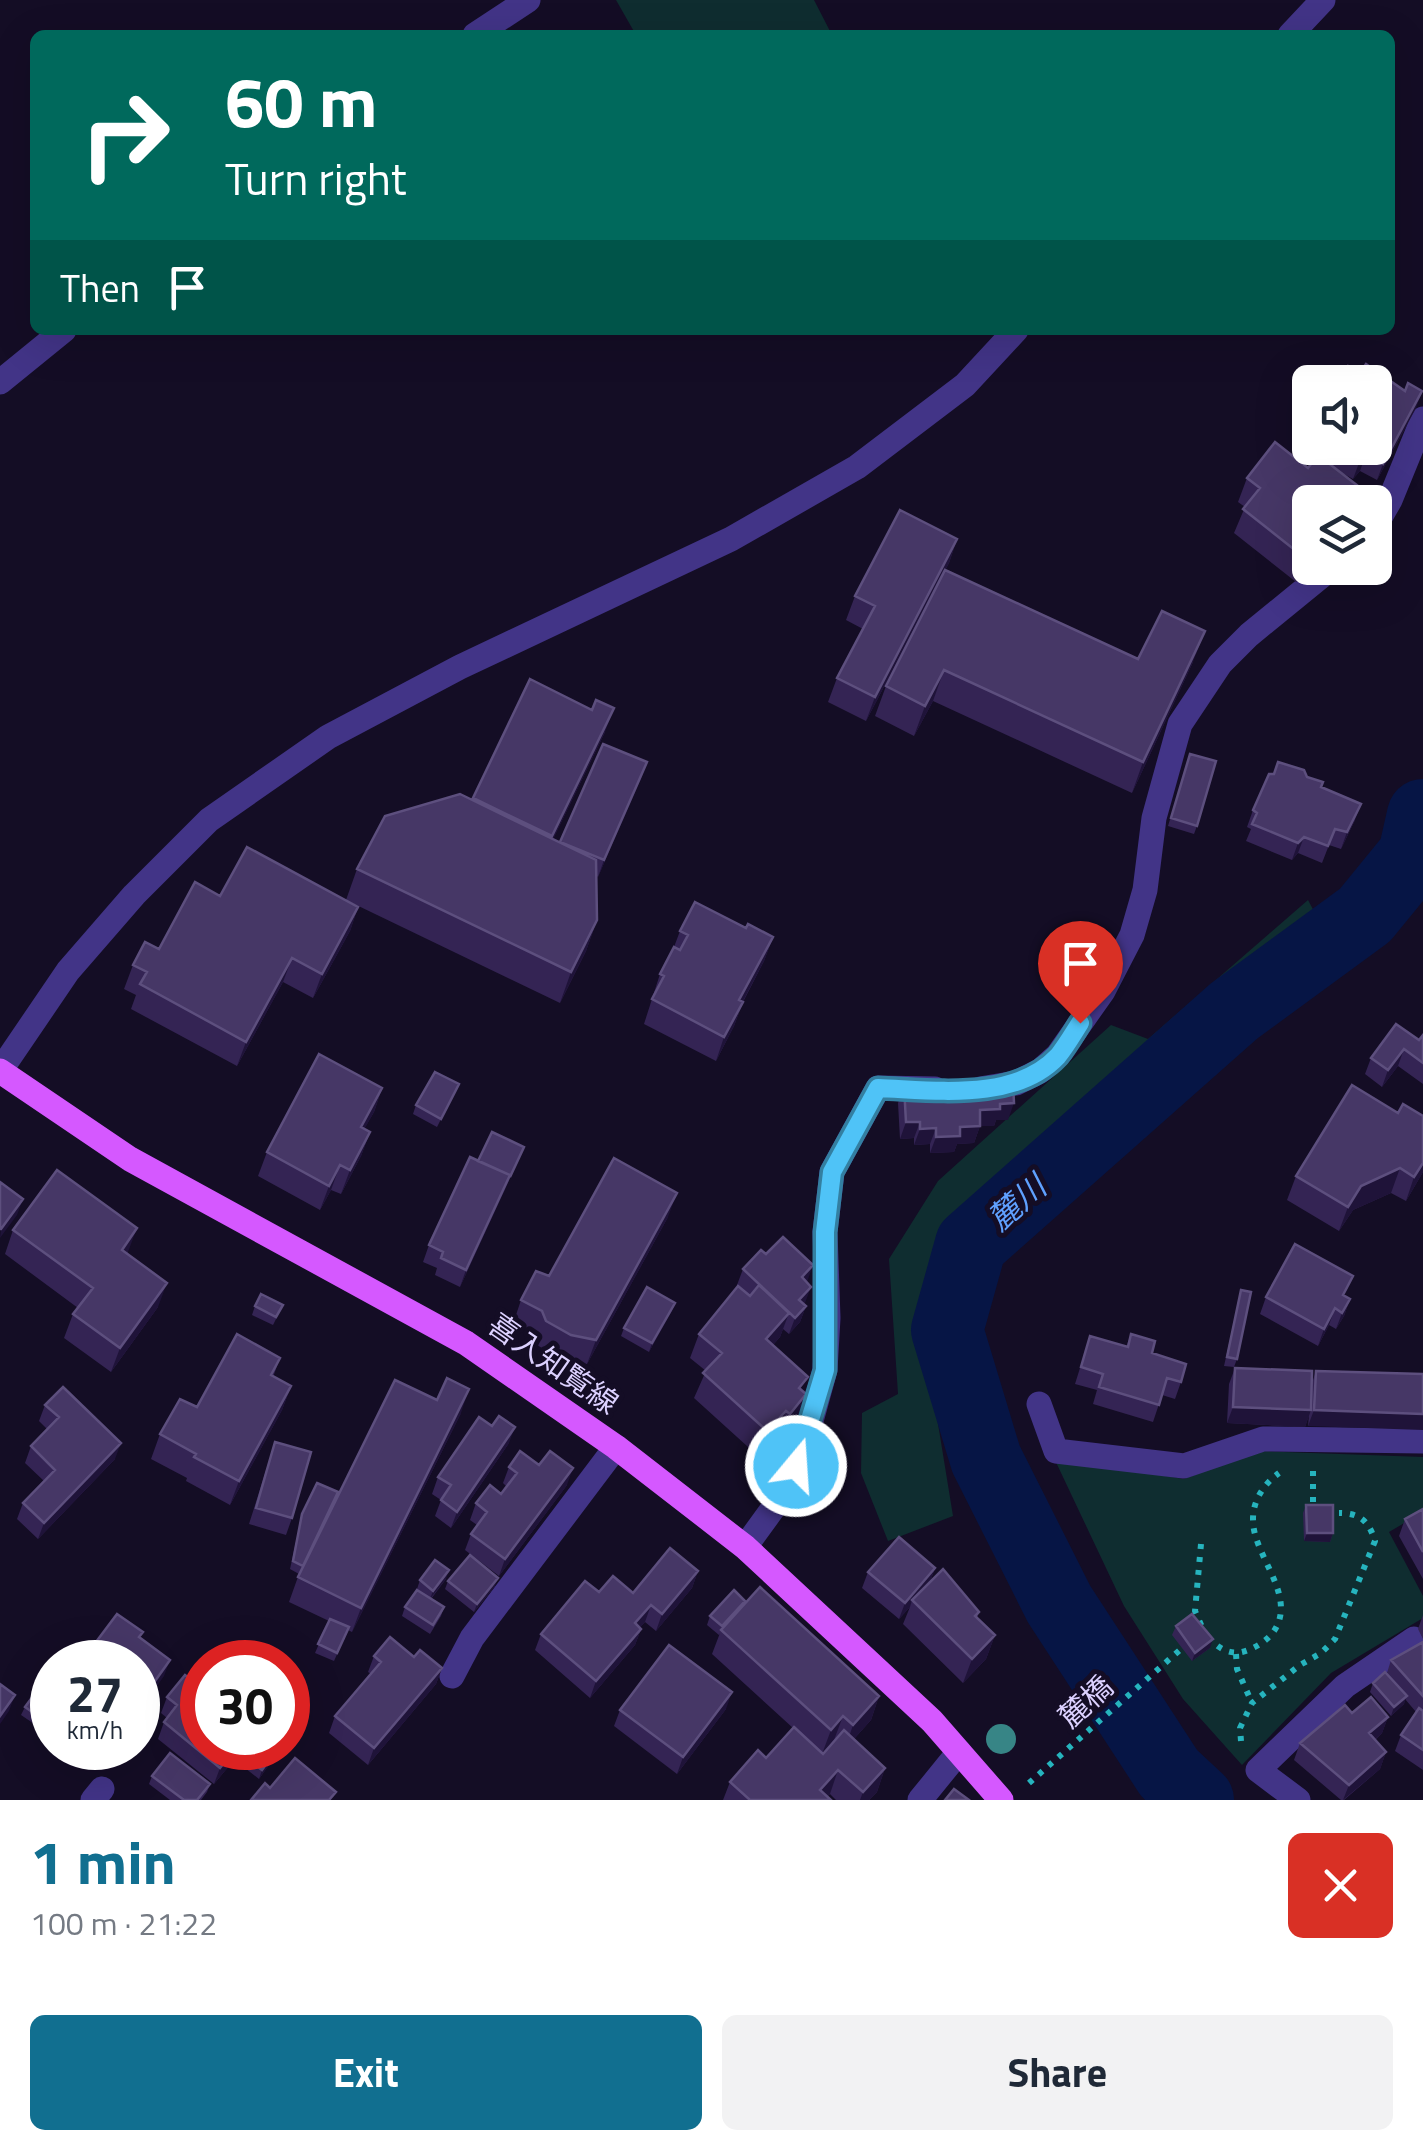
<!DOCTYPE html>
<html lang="en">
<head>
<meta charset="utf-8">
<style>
	:root { --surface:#fff; --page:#f2f2f3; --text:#1f2937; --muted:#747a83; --accent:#116f90 }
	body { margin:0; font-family:"Titillium Web","Noto Sans JP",sans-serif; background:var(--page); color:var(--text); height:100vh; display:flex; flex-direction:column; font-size:38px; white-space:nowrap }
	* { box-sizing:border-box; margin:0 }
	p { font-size:32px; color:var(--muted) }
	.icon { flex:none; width:55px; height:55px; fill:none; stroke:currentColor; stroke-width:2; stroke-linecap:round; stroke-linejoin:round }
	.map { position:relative; height:1800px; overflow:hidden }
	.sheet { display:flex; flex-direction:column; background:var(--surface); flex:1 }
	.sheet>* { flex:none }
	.guide { position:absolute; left:30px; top:30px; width:1365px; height:305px; border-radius:15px; box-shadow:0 10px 40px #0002; background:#00695c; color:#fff; overflow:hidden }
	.buttons { position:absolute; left:1292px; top:365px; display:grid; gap:20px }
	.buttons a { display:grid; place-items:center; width:100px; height:100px; border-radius:15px; background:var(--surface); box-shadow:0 10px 40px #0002; font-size:50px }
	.speed { position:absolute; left:30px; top:1640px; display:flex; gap:20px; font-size:50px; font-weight:700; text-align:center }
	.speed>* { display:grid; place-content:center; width:130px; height:130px; border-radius:50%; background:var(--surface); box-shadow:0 10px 40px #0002; line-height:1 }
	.speed small { font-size:25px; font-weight:400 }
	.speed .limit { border:15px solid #d22; background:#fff; color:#111 }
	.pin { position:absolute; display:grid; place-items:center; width:85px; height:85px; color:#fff; margin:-102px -42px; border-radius:50% 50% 50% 0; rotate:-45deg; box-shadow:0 0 10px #0007 }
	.pin .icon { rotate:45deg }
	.me { position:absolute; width:110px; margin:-55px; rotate:18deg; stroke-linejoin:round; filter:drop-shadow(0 0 8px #0008) }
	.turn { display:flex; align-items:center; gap:35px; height:210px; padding:0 30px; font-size:45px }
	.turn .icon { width:130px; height:130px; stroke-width:2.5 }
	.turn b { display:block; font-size:70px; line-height:85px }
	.then { display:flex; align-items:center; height:95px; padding:0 30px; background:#0003; gap:20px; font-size:38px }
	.round { display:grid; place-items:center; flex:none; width:105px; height:105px; border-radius:15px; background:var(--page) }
	.head { display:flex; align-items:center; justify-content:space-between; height:170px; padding:0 30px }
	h1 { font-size:60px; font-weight:700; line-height:75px; color:var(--accent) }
	.primary-button { display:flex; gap:20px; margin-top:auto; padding:20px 30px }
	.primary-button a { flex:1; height:115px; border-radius:15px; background:var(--accent); color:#fff; font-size:40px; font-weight:700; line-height:115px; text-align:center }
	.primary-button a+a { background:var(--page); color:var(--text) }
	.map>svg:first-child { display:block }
	.green { fill:#0f2d30 }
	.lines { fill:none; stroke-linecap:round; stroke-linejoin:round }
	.river { stroke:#061545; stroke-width:72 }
	.path { stroke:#26b4be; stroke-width:6; stroke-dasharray:5 8; stroke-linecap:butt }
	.minor { stroke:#423487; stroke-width:25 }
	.major { stroke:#d558ff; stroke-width:25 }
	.tree { fill:#378586 }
	.wall { fill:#342454 }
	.shaded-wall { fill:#1f1339 }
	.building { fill:#463766; stroke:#5d4f7e; stroke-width:2.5 }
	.route-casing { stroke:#337fa1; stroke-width:25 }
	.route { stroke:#4fc3f7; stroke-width:18 }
	.labels { text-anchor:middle; stroke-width:10; stroke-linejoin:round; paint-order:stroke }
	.street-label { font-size:30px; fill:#dcd1ff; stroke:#140d25 }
	.water-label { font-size:32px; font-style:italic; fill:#5fa1ff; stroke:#140d25 }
</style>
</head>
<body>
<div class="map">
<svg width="1423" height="1800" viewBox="0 0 1423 1800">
	<rect width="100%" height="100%" fill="#140d25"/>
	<path class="green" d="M616,0h198l18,35h-196z
		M1308,900l8,15 -246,207 -118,113 -31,84 32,197 -65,25 -27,-68 1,-60 36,-19 -9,-135 49,-78 173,-156 37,14z
		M1258,1451l165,6v55l-34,20 34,64v22l-92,55 -89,92 -59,-66 -59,-93 -70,-148 130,21z"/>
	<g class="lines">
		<path class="river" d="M1198,1800l-29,-27 -110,-169 -73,-145 -39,-129 24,-86 263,-233 131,-96 49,-60 9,-40"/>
		<path class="path" d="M1313,1502v-33
			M1201,1544l-6,67 7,16
			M1208,1637c9,10 20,18 34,15 12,-3 25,-11 32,-21 24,-36 -22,-76 -21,-112 0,-19 11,-35 26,-46
			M1236,1654l1,15 15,34
			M1241,1741l-1,-13 12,-25 48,-38 21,-12 14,-14 40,-98c-6,-19 -14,-28 -36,-28
			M1029,1783l160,-141"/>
		<path class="minor" d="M475,35l53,-35
			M1290,35l33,-35
			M0,382l64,-52
			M1375,526l15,-26 33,-81
			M0,1071l68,-100 66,-76 75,-75 119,-83 132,-70 271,-128 126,-72 108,-82 51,-55
			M980,1089l36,-6 24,-12 18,-16 45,-64 29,-56 13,-45 9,-72 26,-94 40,-60 29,-29 82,-67
			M1039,1404l17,47 128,15 79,-27 160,2
			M745,1547l42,-58 18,-46 20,-73 3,-52 -3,-86 7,-60 46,-84 57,1
			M452,1676l20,-38 144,-191
			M93,1800l9,-11
			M920,1800l39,-48
			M1298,1800l-40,-30 87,-84 69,-47"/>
		<path class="major" d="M0,1071l130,88 336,184 150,104 129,100 187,174 69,79"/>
	</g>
	<circle class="tree" cx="1001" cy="1739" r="15"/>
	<path class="wall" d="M1416,408l-39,72 -17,-9 -7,8 -16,-9 -27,32v62l-14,18 -62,-49 11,-26 -7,-5 9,-24 61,-10 12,-11 2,-6 -5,-3h58z
		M1310,418v25l-8,-5z
		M957,539l-8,24 -83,158 -38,-19 9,-24 26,-49 -17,-9 9,-24z
		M945,570l193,89 55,3 -61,131 -199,-92 -19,35 -39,-20 11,-30z
		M530,679l75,53 -52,107 6,3 88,-80 -49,115 -1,-1v44l-11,31 -26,52 -214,-103 11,-31 115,-69z
		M1190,754l7,72 -3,8 -26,-8z
		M1307,777l14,10 34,33 -14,29 -12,-4 -7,18 -24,-10 -6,7 -46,-19 5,-12 -4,-2 6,-17z
		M220,896l138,11 -8,24 -37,67 -30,-16 -46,84 -106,-57 5,-14 -12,-6 9,-24 26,-16z
		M746,928l27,9 -9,24 -21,41 -9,24 -18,35 -72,-37 16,-50 14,-27 6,-16z
		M1423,1035v49l-25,-18 -16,21 -17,-13 6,-16 48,-18z
		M459,1084l-22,43 -24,-13 3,-9z
		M904,1086l104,34h-12l-2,6h-14l-6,17 -17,1 -3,8 -24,1v-9l-16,1v-7l-14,1 -2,-36z
		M382,1088l-8,24 -10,17 6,3 -9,24 -20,38 -10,-4 -11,20 -62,-34 9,-24z
		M1398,1113l25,59 -17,29 -15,-8 -38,17 -14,21 -52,-31 9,-24z
		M524,1147l-64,140 -25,-12 2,-7 -14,-6 6,-17 49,-84z
		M668,1217l-81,147 -25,-4 -25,-15 -3,-10 -21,-11 8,-24 28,-24z
		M13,1230l115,22 -1,2 31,53 -47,65 -47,-34 9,-24 5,-6 -73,-54z
		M743,1269l64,13 -3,22 2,2 -6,16 -11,12 -6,-5 -3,8 -7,8 30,46 -5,27 -17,20 -4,-3 -19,21 -64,-58 12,-27 -16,-13 9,-24 39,-47 -1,-2z
		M1241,1290l-4,69 -3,8 -10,-1z
		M1345,1296l5,3 -6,17 -8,13 -7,-4 -11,21 -58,-32 6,-17z
		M675,1303l-26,49 -28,-16 3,-8z
		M283,1305l-10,20 -21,-10 3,-9z
		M1131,1334l50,48 -6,17 -13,-4 -9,27 -60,-18 4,-14 -22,-6 15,-48 36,11z
		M280,1358l-7,19 18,9 -9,24 -52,95 -44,-24 1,-3 -36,-19 9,-25 37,-27z
		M1235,1368l77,15 4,-12 107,3 -115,52 1,-11 -4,12 -78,-4 2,-39z
		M45,1405l70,54 -77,80 -21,-20 6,-16 21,-22 -19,-18 6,-17 16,-17 -8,-8z
		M461,1413l-109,219 -4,-2 -14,31 -19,-8 14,-32 -40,-19 10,-28 -9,-5 12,-55 32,-14 -28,61z
		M275,1442l17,76 -6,17 -37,-11z
		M509,1443l-58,85 -16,-12 6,-16 -9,-6 6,-17z
		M509,1467l58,18 -68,91 -34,-26 6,-16 6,-9 -7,-5 6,-17 25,-9 6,-7 -4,-4z
		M1306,1505l27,28 -3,9 -26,-1 -1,-28z
		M1423,1509v70l-24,-43 6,-17z
		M935,1568l-5,14 49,30 -2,6 18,17 -9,24 -23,24 -60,-59 7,-17 -11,12 -37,-31 6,-16z
		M698,1571l-6,17 -36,43 -11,-9 -5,5 1,2 -6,16 -45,53 -55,-48 6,-16 58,-42 34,1z
		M446,1579l-15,20 13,8 -3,9 -11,18 -28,-18 3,-9 17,-14 -5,-4 3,-9z
		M448,1581l47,5 -21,26 -29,-23z
		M745,1601l-2,5 136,90 -8,24 -17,19 31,29 -8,24 -8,8h-33l-6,-6 -3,3 4,3h-108l7,-18 36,-24 27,-30 -81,-74 8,-21 -1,2 -12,-10 3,-9z
		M1423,1615v24l-5,-10z
		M1176,1626l34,22 -18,13 -20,-26z
		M1423,1642v128l-28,-19 6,-16 15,-23 -11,-13 -1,5 -13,12 -21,-24 3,-9 14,-10 4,-13z
		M374,1656l40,1 28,11 -6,16 -68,81 -39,-32 6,-17 36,-42 -3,-2z
		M167,1697l77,51 -30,36 -56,-45 6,-17 3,-4 -6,-5z
		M52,1704v19l-6,9 -25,-17 4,-8z
		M726,1709l-49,65 -63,-48 6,-16z
		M1352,1713l36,4 -6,16 -7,7 11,12 -6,17 -36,31h-3l-47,-40 6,-17z
		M98,1748h14l-5,6z
		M276,1755l-17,24 -14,-11 3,-8z
		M152,1776l58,8 -3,8 -6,8h-31l-21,-16z"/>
	<path class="shaded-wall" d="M1422,391l-6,17 -39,72 6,-16z
		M1366,454l-6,17 -7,8 6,-16z
		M957,539l-8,24 -83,158 9,-24z
		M1310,552v12l-14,18 9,-24z
		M1205,631l-12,31 -61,131 11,-31z
		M944,670l-11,31 -19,35 11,-30z
		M614,708l-9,24 -62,128 9,-24z
		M647,762l-6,17 -43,98 6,-17z
		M1361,804l-6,16 -14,29 6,-17z
		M1304,837l-6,16 -6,7 6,-17z
		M358,907l-8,24 -37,67 9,-24z
		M597,920l-11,31 -26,52 11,-31z
		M773,937l-9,24 -33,63 8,-24z
		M292,958l-9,24 -46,84 9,-24z
		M743,1002l-9,24 -18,35 8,-24z
		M1404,1049l-6,17 -16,21 6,-17z
		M382,1088l-8,24 -22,39 9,-24z
		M1014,1103l-6,17h-12l-2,6h-20l6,-16 20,-6z
		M906,1122h14l-6,16 -14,1z
		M980,1126l-6,17 -17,1 -3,8 -24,1 6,-16 24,-10z
		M936,1128l-6,16 -16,1 6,-16z
		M370,1132l-9,24 -20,38 9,-24z
		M524,1147l-20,45 -44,95 6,-17z
		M1423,1163v9l-17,29 8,-24z
		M340,1165l-9,25 -11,20 9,-24z
		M1400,1168l-9,25 -38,17 -14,21 9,-24 13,-21z
		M677,1193l-9,24 -81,147 9,-24z
		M23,1199l-6,16 -17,23 1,-9z
		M137,1228l-9,24 -15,22 9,-24z
		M813,1265l-6,17 -5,-5z
		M167,1283l-9,24 -47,65 9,-24z
		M811,1287l-6,16 -12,13 6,-16z
		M1350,1299l-6,17 -8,13 6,-16z
		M675,1303l-3,8 -23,41 3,-9z
		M806,1306l-6,16 -11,12 6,-16z
		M1335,1308l-6,17 -11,21 6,-17z
		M789,1313l-9,24 -23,26 9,-24z
		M291,1386l-9,24 -52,95 9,-24z
		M469,1389l-8,24 -109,219 9,-24z
		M806,1394l-8,24 -17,20 9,-24z
		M1233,1407l78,3 -6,17 -78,-4z
		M1314,1410l109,4v16l-115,-4z
		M786,1411l-9,24 -19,21 9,-25z
		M515,1427l-6,16 -58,85 6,-16z
		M121,1443l-6,16 -77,80 6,-16z
		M573,1468l-6,17 -68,91 6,-17z
		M1307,1533h26l-3,9 -26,-1z
		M935,1568l-6,17 -17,15 -2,7 -11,12 6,-16z
		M449,1570l-3,9 -16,20 3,-8z
		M698,1571l-6,17 -36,43 6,-17z
		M498,1578l-3,8 -21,26 3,-8z
		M651,1605l-6,17 -16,17 6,-16z
		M641,1629l-6,16 -45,53 6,-17z
		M995,1635l-9,24 -23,24 9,-24z
		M1213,1639l-3,9 -18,13 3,-8z
		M170,1660l-6,16 -26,37v-8z
		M442,1668l-6,16 -68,81 6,-17z
		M732,1692l-6,17 -49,65 6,-17z
		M15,1695l-6,16 -9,13v-8z
		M879,1696l-8,24 -26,29 8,-24z
		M1407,1696l-3,8 -13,12 3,-9z
		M843,1716l-9,24 -12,14 9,-24z
		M1388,1717l-6,16 -19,17 6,-17z
		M236,1748h8l-30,36 6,-16z
		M279,1748l-3,7 -17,24 3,-9z
		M1386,1752l-6,17 -37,31 6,-15z
		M885,1768l-8,24 -8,8h-9l3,-8z
		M838,1770l-8,24 -6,6 -4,-10z"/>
	<path class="building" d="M1366,364l39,27 3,-8 14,8 -39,73 -17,-10 -7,9 -26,-15h42v-66h-39l12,-16 11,8z
		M1275,442l33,26 10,-13 49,38 -8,9h-49v50l-5,6 -62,-49 17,-21 -13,-10z
		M900,510l57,29 -82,158 -38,-19 38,-72 -20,-10z
		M945,570l193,89 24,-48 43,20 -62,131 -199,-92 -19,36 -39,-20z
		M530,679l62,31 4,-10 18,8 -62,128 -79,-38z
		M603,744l44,18 -43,98 -44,-18z
		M1190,754l26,7 -19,65 -26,-8z
		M1278,762l26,8 3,7 16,5 -2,5 40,17 -14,28 -12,-3 -7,17 -24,-9 -6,6 -46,-19 5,-11 -4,-3 16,-36h5z
		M460,794l136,66 1,60 -26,52 -214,-103 28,-53z
		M247,847l111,60 -36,67 -30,-16 -46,84 -106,-58 7,-12 -14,-7 12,-23 14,7 36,-67 25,14z
		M695,902l51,26 2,-4 25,13 -34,63 4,2 -19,35 -72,-38 12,-23 -4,-2 14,-27 6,3 8,-15 -8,-4z
		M1396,1024l23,16 4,-5v28l-19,-14 -16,21 -17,-12z
		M319,1054l63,34 -21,39 9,5 -20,38 -10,-5 -11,21 -62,-34z
		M435,1072l24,12 -18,35 -25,-14z
		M1013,1083l1,20 -14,1v5l-20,1v16l-20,1v9l-24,1v-9l-16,1v-7h-14l-2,-36z
		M1352,1085l46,28 5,-9 20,12v47l-9,14 -14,-9 -39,18 -13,21 -52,-31z
		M492,1132l32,15 -14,30v-2l-32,-14z
		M470,1157l40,18 -44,95 -25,-12 2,-6 -14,-7z
		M614,1158l63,35 -81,147 -25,-5 -25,-14 -4,-10 -21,-11 15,-29 13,5z
		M57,1170l80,58 -15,22 45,33 -47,65 -47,-34 20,-26 -80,-58z
		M0,1182l23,17 -22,30h-1z
		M783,1237l30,28 -11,12 9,10 -12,13 7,6 -11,12 -52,-49 18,-19 5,4z
		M1295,1244l58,32 -10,19 7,4 -8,14 -7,-5 -11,21 -58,-32z
		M759,1285l30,28 -23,26 42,38 -9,11 7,6 -16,20 -4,-3 -19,20 -64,-58 19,-20 -23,-19 39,-48 12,10z
		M647,1287l28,16 -23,40 -28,-15z
		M1241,1290l10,2 -14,67 -10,-2z
		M261,1294l22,11 -7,12 -21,-11z
		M237,1334l43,24 -9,17 20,11 -52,95 -45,-24 2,-3 -36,-20 20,-35 17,8z
		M1131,1334l24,7 -3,12 34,11 -5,18 -14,-4 -8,27 -60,-18 4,-13 -22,-7 9,-31 38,11z
		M1235,1368l77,3 -1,39 -78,-3z
		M1316,1371l107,3v40l-109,-4z
		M447,1378l22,11 -108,219 -63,-31 97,-197 42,20z
		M63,1387l58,56 -77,80 -21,-20 32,-33 -24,-24 28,-29 -14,-12z
		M499,1416l16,11 -58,85 -16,-12 10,-15 -13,-8 41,-60 13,9z
		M275,1442l36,10 -19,66 -36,-10z
		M520,1451l19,14 11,-14 23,17 -68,91 -34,-25 16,-22 -11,-9 14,-18 11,9 16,-21 -8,-6z
		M317,1483l21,9 -35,74 -10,-5 9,-47z
		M1306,1505h27v28h-26z
		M1423,1509v43l-18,-33z
		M899,1537l36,31 -30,35 -37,-31z
		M670,1548l28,23 -36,43 -11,-9 -16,18 6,6 -45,52 -55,-47 44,-53 14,11 14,-16 20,17z
		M470,1555l28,23 -21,26 -29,-23z
		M435,1560l14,10 -16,21 -13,-11z
		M943,1569l36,43 -4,4 20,19 -23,24 -60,-59z
		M760,1587l119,109 -26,29 -10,-9 -12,14 -110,-100z
		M417,1590l27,17 -11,18 -28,-18z
		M734,1590l11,11 -23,25 -12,-10z
		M117,1614l26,18 -4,5 31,23 -32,45v-43h-57z
		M1192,1614l21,25 -18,14 -19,-27z
		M330,1619l19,8 -12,26 -19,-9z
		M390,1637l24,20 6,-7 22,18 -68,80 -39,-32 46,-54 -7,-6z
		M1423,1642v54l-32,-36z
		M669,1645l63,47 -49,65 -63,-47z
		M1385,1672l22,24 -13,11 -21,-24z
		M202,1674v74h34l-16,20 -56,-46 13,-17 -10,-8 18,-22 10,8z
		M0,1684l15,11 -15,21z
		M36,1692l16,12v15l-3,5 -24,-17z
		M1371,1697l17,20 -19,16 17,19 -37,33 -49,-42 45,-38 7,8z
		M1419,1708l4,3v39l-22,-15z
		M794,1727l29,27 21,-24 41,38 -22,24 -25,-22 -18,20 11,10h-81l-20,-18 28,-32 8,8z
		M257,1748h21l-16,22 -14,-10z
		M170,1753l40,31 -13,16h-13l-32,-24z
		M295,1758l41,34 -7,8h-78l14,-17 5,5z
		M954,1789l15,11h-24z"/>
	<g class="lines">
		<defs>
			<path id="route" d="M796,1466l29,-96v-138l7,-60 46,-84c57,2 137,14 180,-32 8,-10 15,-22 22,-33"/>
		</defs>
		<use href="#route" class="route-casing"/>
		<use href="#route" class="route"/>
	</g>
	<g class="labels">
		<g class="street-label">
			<text transform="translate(553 1364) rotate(35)" y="10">喜入知覧線</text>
			<text transform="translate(1086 1702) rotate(-42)" y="10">麓橋</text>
		</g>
		<g class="water-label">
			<text transform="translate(1017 1203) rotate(-41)" y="11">麓川</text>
		</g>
	</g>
</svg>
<div class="buttons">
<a><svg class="icon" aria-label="sound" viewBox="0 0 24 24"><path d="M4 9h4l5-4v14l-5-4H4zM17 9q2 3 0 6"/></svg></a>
<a><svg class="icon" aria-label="layers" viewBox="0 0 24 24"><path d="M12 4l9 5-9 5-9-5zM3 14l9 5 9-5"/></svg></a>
</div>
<div class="speed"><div>27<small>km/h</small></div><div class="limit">30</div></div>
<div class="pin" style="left:1080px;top:1023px;background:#d93025"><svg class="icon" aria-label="arrive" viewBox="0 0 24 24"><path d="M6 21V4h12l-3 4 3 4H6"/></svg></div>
<svg class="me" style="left:796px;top:1466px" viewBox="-20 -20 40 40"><circle r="17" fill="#4fc3f7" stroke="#fff" stroke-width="3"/><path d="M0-11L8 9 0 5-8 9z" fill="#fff"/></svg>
<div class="guide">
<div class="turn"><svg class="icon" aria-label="right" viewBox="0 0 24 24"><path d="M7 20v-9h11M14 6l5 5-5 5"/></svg><div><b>60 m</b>Turn right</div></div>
<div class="then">Then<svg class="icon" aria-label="arrive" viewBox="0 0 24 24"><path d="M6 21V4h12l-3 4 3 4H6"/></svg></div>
</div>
</div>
<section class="sheet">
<div class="head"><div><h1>1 min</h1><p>100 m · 21:22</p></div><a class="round" style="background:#d93025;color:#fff"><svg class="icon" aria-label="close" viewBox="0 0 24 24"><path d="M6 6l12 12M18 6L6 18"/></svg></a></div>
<div class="primary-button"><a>Exit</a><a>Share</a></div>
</section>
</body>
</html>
